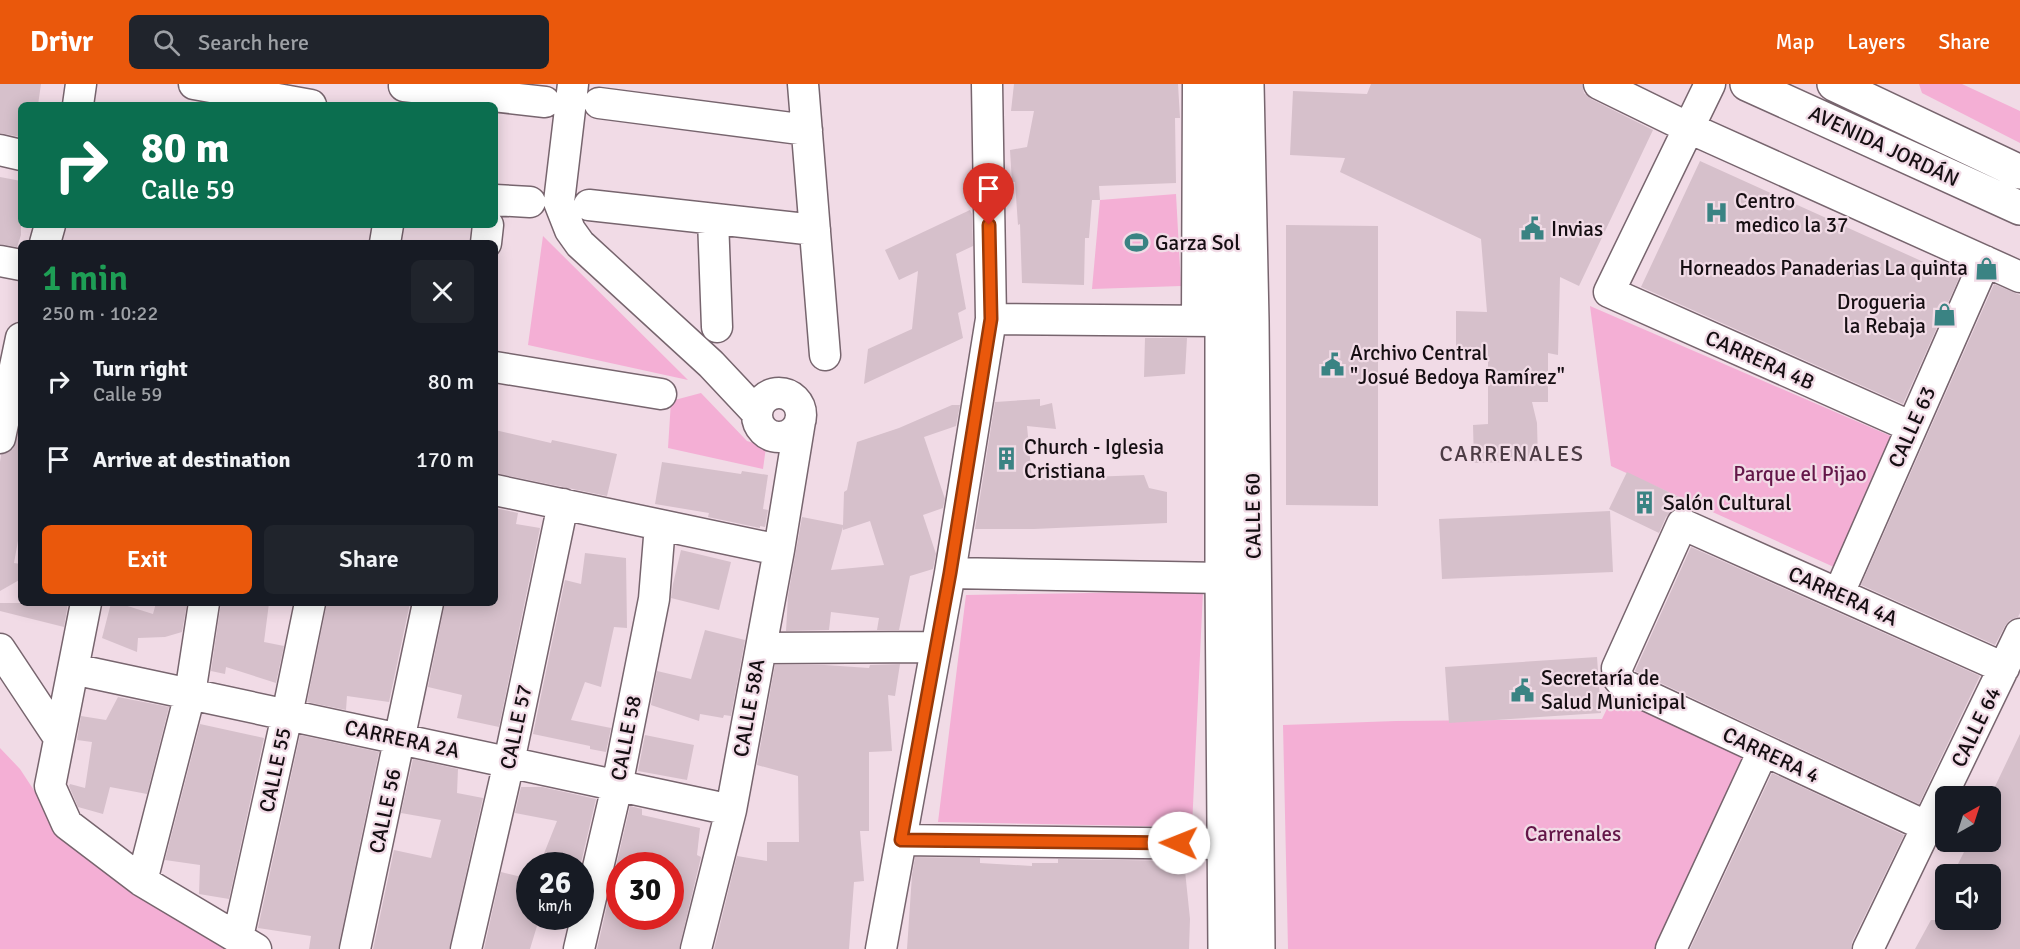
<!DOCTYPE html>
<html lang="en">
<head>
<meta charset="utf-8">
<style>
	:root { --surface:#171b24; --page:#20242c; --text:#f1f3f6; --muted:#9ea1a6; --accent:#ea580c }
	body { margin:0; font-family:Signika,sans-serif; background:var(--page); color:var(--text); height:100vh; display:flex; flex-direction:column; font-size:22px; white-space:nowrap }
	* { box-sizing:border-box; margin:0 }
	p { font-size:20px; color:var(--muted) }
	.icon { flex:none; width:33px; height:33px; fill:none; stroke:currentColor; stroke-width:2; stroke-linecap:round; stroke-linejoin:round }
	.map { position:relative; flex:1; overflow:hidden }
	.panel { position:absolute; left:18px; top:156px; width:480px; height:366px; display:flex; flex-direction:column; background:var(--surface); border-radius:9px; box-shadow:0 3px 15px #0003 }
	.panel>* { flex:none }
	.banner { position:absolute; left:18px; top:18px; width:480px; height:126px; border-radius:9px; box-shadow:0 3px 15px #0003; background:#0b6e4f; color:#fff; overflow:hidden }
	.needle { width:39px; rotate:39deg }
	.controls { position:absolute; left:1935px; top:702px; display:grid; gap:12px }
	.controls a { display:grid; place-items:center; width:66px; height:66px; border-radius:9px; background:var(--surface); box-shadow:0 3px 15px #0003; font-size:30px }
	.speed { position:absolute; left:516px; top:768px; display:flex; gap:12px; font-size:30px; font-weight:700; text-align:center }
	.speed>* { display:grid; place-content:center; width:78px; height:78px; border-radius:50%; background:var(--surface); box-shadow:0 3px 15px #0003; line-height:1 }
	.speed small { font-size:15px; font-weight:400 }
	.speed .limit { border:9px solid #d22; background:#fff; color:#111 }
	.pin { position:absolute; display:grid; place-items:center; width:51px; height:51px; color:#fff; margin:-62px -26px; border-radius:50% 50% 50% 0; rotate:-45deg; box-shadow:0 0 6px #0007 }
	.pin .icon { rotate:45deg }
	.me { position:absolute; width:66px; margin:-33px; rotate:271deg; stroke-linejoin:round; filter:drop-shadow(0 0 4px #0008) }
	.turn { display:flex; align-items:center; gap:21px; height:126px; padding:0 24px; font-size:27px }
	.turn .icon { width:78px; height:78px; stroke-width:2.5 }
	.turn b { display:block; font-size:42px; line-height:51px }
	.round { display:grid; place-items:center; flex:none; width:63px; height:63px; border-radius:9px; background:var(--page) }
	.head { display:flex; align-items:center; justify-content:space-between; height:102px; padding:0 24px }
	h1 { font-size:36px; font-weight:600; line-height:45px; color:#1e9e55 }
	.button { display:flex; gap:12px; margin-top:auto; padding:12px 24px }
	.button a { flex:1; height:69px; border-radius:9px; background:var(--accent); color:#fff; font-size:24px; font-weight:600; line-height:69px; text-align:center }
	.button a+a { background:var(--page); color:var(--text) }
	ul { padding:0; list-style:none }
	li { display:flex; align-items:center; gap:18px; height:78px; padding:0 24px }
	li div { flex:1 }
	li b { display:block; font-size:22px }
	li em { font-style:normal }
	header { display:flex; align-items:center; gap:36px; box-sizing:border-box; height:84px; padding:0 30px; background:var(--accent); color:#fff }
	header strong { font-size:28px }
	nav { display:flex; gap:33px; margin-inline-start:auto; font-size:21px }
	.search { width:420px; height:54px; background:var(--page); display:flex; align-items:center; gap:15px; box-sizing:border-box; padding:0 21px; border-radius:9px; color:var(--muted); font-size:22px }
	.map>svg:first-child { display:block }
	.green { fill:#f4afd5 }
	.building { fill:#d6c0cb; fill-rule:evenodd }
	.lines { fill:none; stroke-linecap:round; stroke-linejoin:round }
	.street-casing { stroke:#77656e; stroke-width:33 }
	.secondary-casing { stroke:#77656e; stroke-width:36 }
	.primary-casing { stroke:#77656e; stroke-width:36 }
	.street { stroke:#fff; stroke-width:30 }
	.secondary { stroke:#fff; stroke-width:33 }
	.primary { stroke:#fff; stroke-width:33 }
	.route-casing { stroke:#983908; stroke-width:15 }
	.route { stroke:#ea580c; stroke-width:10 }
	.labels { text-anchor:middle; stroke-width:4.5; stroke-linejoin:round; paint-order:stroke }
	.street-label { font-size:21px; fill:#150e12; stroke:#f1dbe6 }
	.poi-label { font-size:21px; fill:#150e12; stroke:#f1dbe6; text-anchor:start }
	.park-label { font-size:21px; fill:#631648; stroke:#f1dbe6 }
	.neighbourhood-label { font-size:22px; letter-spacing:1.5px; fill:#4d3c45; stroke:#f1dbe6 }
</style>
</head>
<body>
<header>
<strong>Drivr</strong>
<div class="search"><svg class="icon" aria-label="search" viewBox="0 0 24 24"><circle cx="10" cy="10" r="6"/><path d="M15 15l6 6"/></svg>Search here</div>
<nav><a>Map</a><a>Layers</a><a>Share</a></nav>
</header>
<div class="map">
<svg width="2020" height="865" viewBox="0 0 2020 865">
	<rect width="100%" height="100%" fill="#f1dbe6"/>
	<path class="green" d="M1919,0h43l58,27v32l-98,-50z
		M1176,110l5,92 -89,3 8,-89z
		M543,152l145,144 -160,-35z
		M1590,222l303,131 -57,131 -225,-102z
		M701,309l46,48 19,6 -3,22 -95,-21 3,-47z
		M1203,507l-11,236 -254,-5 28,-227z
		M1617,604l140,68 -93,193h-376l-5,-224 113,-4 206,-2z
		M0,664l20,21 42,64 180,116h-242z"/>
	<path class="building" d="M0,0h41l-3,21h-17v32l-21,-4z
		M1014,0h164l2,34h-5l1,65 -77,3 1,14h-8l-3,38h-4l-1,47 -62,-2 -2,-59 -2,1 -3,-43h-3l-2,-32 17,-3 7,-36h-23z
		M1371,0h211l2,9 7,6 62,31 -74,156 -19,-9 -2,78 -10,-2v49h-16l5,21 1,38 -64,2 -1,-38 15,-1v-74l-32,3v-42l31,1 -6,-73 -141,-67 5,-14 -55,-3 3,-64 74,3z
		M1700,77l259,117 -56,126 -262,-117z
		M0,93l21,4v54l-4,12 -17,-3z
		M970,126l2,4 1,32 -17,8 10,55 -8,4 5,25 -99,46 4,-35 44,-20 6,-58 -19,9 -14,-30z
		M1286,141l92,1v280l-92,-1z
		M1994,200l26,11v318l-2,4 -8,3 -5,6 -10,19 -134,-60z
		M1145,254h42l-2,36 -41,3z
		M1040,315v7l12,-3 4,26 -29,-3 5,53 112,-4 5,13 18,4v31l-133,6h-59l20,-127z
		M952,321h8l-4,21 -32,11 21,62 -2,9 -20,7 13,39 -3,15 -23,7 -11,54h-22l2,-12 -48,-6 -2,18 -43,1 2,-35 14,-79 41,8 1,-33 3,-2 10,-48 42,-14zM870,437l14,44 -53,5 12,-43v3z
		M21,338v102l-7,39 7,1v15l-21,12v-129l1,-7 12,-6z
		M495,346l56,13 1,-3 65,14 -10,42 -112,-23z
		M662,378l79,12 1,-3 26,4 -5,34 5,1 -3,17 -5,-1v2l-52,-11 1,-4 -54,-9z
		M1627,388l54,26 -5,10 -10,9 -7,16 -50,-24z
		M495,424l23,5 -2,11 24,4 -41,199 -42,-9 5,-23 -34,-8 17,-84h50z
		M1610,427l3,61 -171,7 -3,-60z
		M1691,463l289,129 -61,128 -284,-133z
		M681,466l50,12 -12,48 -48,-12 2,-14z
		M585,469l41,5 1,70 -13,-1 -13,60 -16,-5 -14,38 40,8 -5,24 -16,-3v-3l-57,-12 32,-154 16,4z
		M0,519h68l-4,24 -64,-16z
		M111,519h7l35,11 3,-11h31l-5,29 -17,5 -27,1 -1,14 -35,-14z
		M221,519h48l-5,39 20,4 -8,37 -50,-16 -1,7 -14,-3z
		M327,519h83l-21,99 -42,-6 -1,14 -39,-8z
		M705,546l40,10 -14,76 -7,-1 -1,3 -23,-4 -1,7 -48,-16 6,-34 34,8z
		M1597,573l4,56 -152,10 -4,-56z
		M900,580l-5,32 -7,-1 4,56 -23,1v79h-9l4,50 -10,1 -5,67h-135l23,-93 30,5v-19h32l-1,-66 -41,-11 18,-100h50l44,3 1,-3z
		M118,613l51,10 -22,87 -37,-7 -7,27 -25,-7 -9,-21 1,-2 15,4 7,-46 -15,-2 4,-24 25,4z
		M200,640l64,14 -35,161 -30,-5 1,-29 -35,-5z
		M2020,650v215h-105l16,-29h59v-46h-37l16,-32h21v-45z
		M300,651l79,17 -41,197h-29l2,-13 -53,-8z
		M645,651l49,10 -7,35 -49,-9z
		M413,675l45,10 -1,24 26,5 -34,151h-76l21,-99 37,8 10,-38 -40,-7z
		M1772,689l132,62 -52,107 -1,7h-161z
		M521,703h21l54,12 -16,68 -41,-1 18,-45 -42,-8z
		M630,722l12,3v6l58,13 -3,27 4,2 -22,92h-82zM620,782h50v50h-50z
		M915,773l65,1v5l52,3v-3h26v-4l126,2 6,58 -1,30h-282l5,-74z
		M501,788l29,7v37h10l-10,33h-46z"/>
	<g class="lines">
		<defs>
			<path id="street" d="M194,0l117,21
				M573,0l-14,118 11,28 10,14 131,120 46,49
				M803,0l22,271
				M1599,0l90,44 331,149
				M1710,0l-101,208 303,135
				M404,2l141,16
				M599,19l208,27
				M78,21l3,-21
				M0,66l21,5
				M495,116l35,2
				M589,121l226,25
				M713,135l4,108
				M45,159l5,-18
				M385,159l3,-18
				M486,159l2,-18
				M0,177l21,4
				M991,235l225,2
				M1197,236l1,-236
				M495,283l166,27
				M757 331a22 22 0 1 1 44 0a22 22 0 1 1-44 0Z
				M0,354l21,-100
				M495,406l284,60
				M950,489l272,5 25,4
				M1839,509l146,-332
				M86,519l-36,183 17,38 75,57 114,68
				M761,564l175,-1
				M0,565l59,89
				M73,585l658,141
				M1928,743l-304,-142 -6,-7 -1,-10 65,-144 322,144
				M901,756l324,4
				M142,797l48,-187 14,-91
				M238,853l49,-222 23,-112
				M355,865l73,-346
				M466,865l43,-187 54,-258
				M579,865l38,-163 37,-187 6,-74
				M696,865l35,-139 48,-260 21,-129
				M881,865l69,-376 41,-254 -4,-235
				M1671,865l92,-198
				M1868,865l152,-315"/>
			<path id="secondary" d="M1222,0v494l3,371
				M1247,0l5,237 6,628"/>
			<path id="primary" d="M1747,0l273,124
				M1834,0l186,88"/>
		</defs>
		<use href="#street" class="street-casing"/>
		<use href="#secondary" class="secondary-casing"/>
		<use href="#primary" class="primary-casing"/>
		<use href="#street" class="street"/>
		<use href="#secondary" class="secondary"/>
		<use href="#primary" class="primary"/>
	</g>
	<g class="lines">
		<defs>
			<path id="route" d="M989,141l2,94 -41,254 -49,267 278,3"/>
		</defs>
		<use href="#route" class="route-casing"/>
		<use href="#route" class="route"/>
	</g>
	<defs>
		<symbol id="hospital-bare" viewBox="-9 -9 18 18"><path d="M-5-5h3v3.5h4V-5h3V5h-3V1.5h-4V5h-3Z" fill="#3a8383" stroke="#f1dbe6" stroke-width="2.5" paint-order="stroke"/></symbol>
		<symbol id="civic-bare" viewBox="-9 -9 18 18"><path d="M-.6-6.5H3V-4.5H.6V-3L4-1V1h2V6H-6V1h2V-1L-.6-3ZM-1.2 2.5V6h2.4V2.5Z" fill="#3a8383" stroke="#f1dbe6" stroke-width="2.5" paint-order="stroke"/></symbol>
		<symbol id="stadium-bare" viewBox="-9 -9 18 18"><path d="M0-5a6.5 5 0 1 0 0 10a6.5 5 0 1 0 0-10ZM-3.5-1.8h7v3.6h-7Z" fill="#3a8383" stroke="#f1dbe6" stroke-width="2.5" paint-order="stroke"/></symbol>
		<symbol id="shop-bare" viewBox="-9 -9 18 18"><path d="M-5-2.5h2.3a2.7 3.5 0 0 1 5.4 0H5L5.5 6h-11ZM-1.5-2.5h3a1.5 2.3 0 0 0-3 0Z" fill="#3a8383" stroke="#f1dbe6" stroke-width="2.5" paint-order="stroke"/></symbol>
		<symbol id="building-bare" viewBox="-9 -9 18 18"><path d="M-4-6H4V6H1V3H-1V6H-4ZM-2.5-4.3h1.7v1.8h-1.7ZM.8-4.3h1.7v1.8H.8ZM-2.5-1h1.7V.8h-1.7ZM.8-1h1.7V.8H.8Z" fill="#3a8383" stroke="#f1dbe6" stroke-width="2.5" paint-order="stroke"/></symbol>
	</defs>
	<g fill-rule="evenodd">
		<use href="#hospital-bare" x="1700" y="112" width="33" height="33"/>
		<use href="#civic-bare" x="1516" y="128" width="33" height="33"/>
		<use href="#stadium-bare" x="1120" y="142" width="33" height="33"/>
		<use href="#shop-bare" x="1970" y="168" width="33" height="33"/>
		<use href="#shop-bare" x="1928" y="214" width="33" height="33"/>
		<use href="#civic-bare" x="1316" y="264" width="33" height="33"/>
		<use href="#building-bare" x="990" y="358" width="33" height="33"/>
		<use href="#building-bare" x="1628" y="402" width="33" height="33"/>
		<use href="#civic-bare" x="1506" y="590" width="33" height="33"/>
	</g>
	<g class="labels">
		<g class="street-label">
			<text transform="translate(1884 62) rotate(25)" y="7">AVENIDA JORDÁN</text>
			<text transform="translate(1760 276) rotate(24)" y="7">CARRERA 4B</text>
			<text transform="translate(1912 343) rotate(-66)" y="7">CALLE 63</text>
			<text transform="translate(1253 432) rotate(-91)" y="7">CALLE 60</text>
			<text transform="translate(1843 512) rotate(24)" y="7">CARRERA 4A</text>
			<text transform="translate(749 624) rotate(-80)" y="7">CALLE 58A</text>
			<text transform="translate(516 643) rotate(-78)" y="7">CALLE 57</text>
			<text transform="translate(1976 643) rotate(-64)" y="7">CALLE 64</text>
			<text transform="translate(626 654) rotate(-79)" y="7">CALLE 58</text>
			<text transform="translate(402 655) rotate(12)" y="7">CARRERA 2A</text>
			<text transform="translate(1771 671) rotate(25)" y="7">CARRERA 4</text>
			<text transform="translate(275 686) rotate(-78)" y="7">CALLE 55</text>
			<text transform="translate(385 727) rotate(-78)" y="7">CALLE 56</text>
		</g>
		<g class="poi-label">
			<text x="1735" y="124">Centro<tspan x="1735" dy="24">medico la 37</tspan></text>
			<text x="1551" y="152">Invias</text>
			<text x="1155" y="166">Garza Sol</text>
			<text x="1968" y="191" text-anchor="end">Horneados Panaderias La quinta</text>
			<text x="1926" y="225" text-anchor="end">Drogueria<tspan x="1926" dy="24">la Rebaja</tspan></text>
			<text x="1350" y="276">Archivo Central<tspan x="1350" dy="24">"Josué Bedoya Ramírez"</tspan></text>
			<text x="1024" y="370">Church - Iglesia<tspan x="1024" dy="24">Cristiana</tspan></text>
			<text x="1663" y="426">Salón Cultural</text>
			<text x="1541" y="601">Secretaría de<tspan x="1541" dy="24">Salud Municipal</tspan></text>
		</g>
		<g class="park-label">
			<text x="1800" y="397">Parque el Pijao</text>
			<text x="1573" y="757">Carrenales</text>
		</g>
		<g class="neighbourhood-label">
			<text x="1512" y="377">CARRENALES</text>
		</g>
	</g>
</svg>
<div class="controls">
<a><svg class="needle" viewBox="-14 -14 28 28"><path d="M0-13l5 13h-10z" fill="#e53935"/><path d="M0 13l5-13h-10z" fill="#9ea1a6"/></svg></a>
<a><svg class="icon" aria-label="sound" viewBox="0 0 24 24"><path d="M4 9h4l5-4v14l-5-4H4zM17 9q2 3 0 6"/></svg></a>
</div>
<div class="speed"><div>26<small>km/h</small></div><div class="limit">30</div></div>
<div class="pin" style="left:989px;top:141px;background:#d93025"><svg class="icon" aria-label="arrive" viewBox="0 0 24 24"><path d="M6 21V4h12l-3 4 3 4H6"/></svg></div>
<svg class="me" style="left:1179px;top:759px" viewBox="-20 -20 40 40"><circle r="19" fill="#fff"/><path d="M0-13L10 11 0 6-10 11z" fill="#ea580c"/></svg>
<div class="banner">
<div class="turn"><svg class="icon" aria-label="right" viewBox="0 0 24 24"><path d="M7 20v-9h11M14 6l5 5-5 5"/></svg><div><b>80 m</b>Calle 59</div></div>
</div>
<section class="panel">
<div class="head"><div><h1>1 min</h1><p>250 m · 10:22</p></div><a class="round"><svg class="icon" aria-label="close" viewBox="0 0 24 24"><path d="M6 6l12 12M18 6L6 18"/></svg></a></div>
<ul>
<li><svg class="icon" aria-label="right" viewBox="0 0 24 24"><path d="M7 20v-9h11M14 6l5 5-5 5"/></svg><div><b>Turn right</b><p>Calle 59</p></div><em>80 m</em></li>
<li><svg class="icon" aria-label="arrive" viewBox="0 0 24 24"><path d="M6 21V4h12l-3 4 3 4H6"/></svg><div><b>Arrive at destination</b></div><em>170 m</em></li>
</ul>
<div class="button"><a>Exit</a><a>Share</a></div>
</section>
</div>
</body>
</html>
